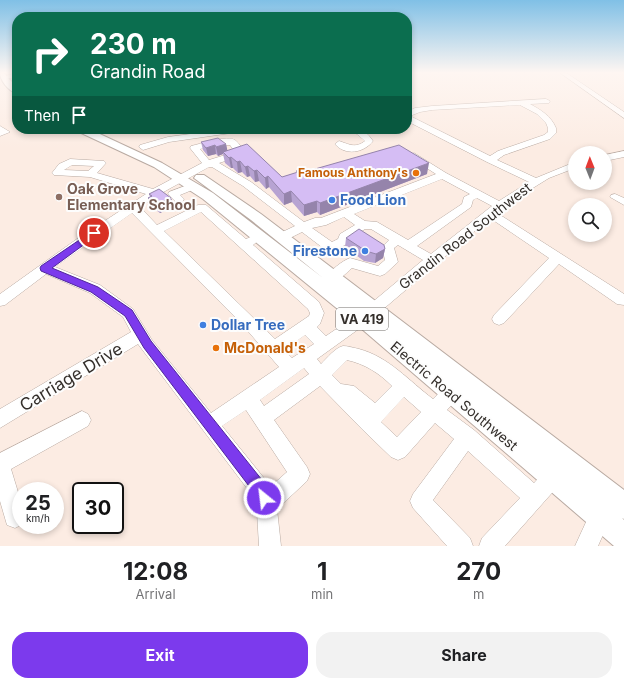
<!DOCTYPE html>
<html lang="en">
<head>
<meta charset="utf-8">
<style>
	:root { --surface:#fff; --page:#f2f2f2; --text:#202124; --muted:#757577; --accent:#7c3aed }
	body { margin:0; font-family:Inter,sans-serif; background:var(--page); color:var(--text); height:100vh; display:flex; flex-direction:column; font-size:15px; white-space:nowrap }
	* { box-sizing:border-box; margin:0 }
	p { font-size:13px; color:var(--muted) }
	.icon { flex:none; width:22px; height:22px; fill:none; stroke:currentColor; stroke-width:2; stroke-linecap:round; stroke-linejoin:round }
	.map { position:relative; height:546px; overflow:hidden }
	.drawer { display:flex; flex-direction:column; background:var(--surface); flex:1 }
	.drawer>* { flex:none }
	.hud { position:absolute; left:12px; top:12px; width:400px; height:122px; border-radius:16px; box-shadow:0 2px 6px #0003; background:#0b6e4f; color:#fff; overflow:hidden }
	.needle { width:26px; rotate:359deg }
	.tools { position:absolute; left:568px; top:146px; display:grid; gap:8px }
	.tools a { display:grid; place-items:center; width:44px; height:44px; border-radius:50%; background:var(--surface); box-shadow:0 2px 6px #0003; font-size:20px }
	.speed { position:absolute; left:12px; top:482px; display:flex; gap:8px; font-size:20px; font-weight:700; text-align:center }
	.speed>* { display:grid; place-content:center; width:52px; height:52px; border-radius:50%; background:var(--surface); box-shadow:0 2px 6px #0003; line-height:1 }
	.speed small { font-size:10px; font-weight:400 }
	.speed .limit { border:2px solid #111; border-radius:6px; background:#fff; color:#111 }
	.pin { position:absolute; display:grid; place-items:center; width:34px; height:34px; color:#fff; margin:-17px; border:2px solid #fff; border-radius:50%; box-shadow:0 1px 4px #0007 }
	.me { position:absolute; width:44px; margin:-22px; rotate:331deg; stroke-linejoin:round; filter:drop-shadow(0 0 3px #0008) }
	.turn { display:flex; align-items:center; gap:14px; height:84px; padding:0 12px; font-size:18px }
	.turn .icon { width:52px; height:52px; stroke-width:2.5 }
	.turn b { display:block; font-size:28px; line-height:34px }
	.then { display:flex; align-items:center; height:38px; padding:0 12px; background:#0003; gap:8px; font-size:15px }
	.eta { display:flex; justify-content:space-evenly; align-items:center; height:68px; text-align:center }
	.eta b { font-size:24px; font-weight:700; line-height:28px }
	.cta { display:flex; gap:8px; margin-top:auto; padding:8px 12px }
	.cta a { flex:1; height:46px; border-radius:16px; background:var(--accent); color:#fff; font-size:16px; font-weight:700; line-height:46px; text-align:center }
	.cta a+a { background:var(--page); color:var(--text) }
	.map>svg:first-child { display:block }
	.lines { fill:none; stroke-linecap:round; stroke-linejoin:round }
	.minor-tunnel { stroke:#d4c6be; stroke-width:12; stroke-dasharray:12 6; stroke-linecap:butt }
	.minor-casing { stroke:#b9aaa2; stroke-width:1 }
	.major-casing { stroke:#b9aaa2; stroke-width:2 }
	.minor { fill:#fff; fill-rule:evenodd }
	.major { fill:#fff; fill-rule:evenodd }
	.wall { fill:#b7a3d2 }
	.shaded-wall { fill:#9584ab }
	.building { fill:#d5bdf4; stroke:#9584ab }
	.route { fill:#7c3aed; stroke:#51269a }
	.food-dot { fill:#e8710a; stroke:#fdfdfd; stroke-width:1.5 }
	.education-dot { fill:#8d6e63; stroke:#fdfdfd; stroke-width:1.5 }
	.shop-dot { fill:#3f7fe0; stroke:#fdfdfd; stroke-width:1.5 }
	.labels { text-anchor:middle; stroke-width:4; stroke-linejoin:round; paint-order:stroke }
	.far-food-label { font-size:12px; font-weight:bold; fill:#c56008; stroke:#fdfdfd; text-anchor:end }
	.shield { fill:#fdfdfd; stroke:#706c69; stroke-width:1 }
	.shield-label { font-size:13px; font-weight:bold; fill:#332e2a }
	.education-label { font-size:14px; font-weight:bold; fill:#785e54; stroke:#fdfdfd; text-anchor:start }
	.shop-label { font-size:14px; font-weight:bold; fill:#366cbe; stroke:#fdfdfd; text-anchor:start }
	.street-label { font-size:14px; fill:#332e2a; stroke:#fdfdfd }
	.food-label { font-size:14px; font-weight:bold; fill:#c56008; stroke:#fdfdfd; text-anchor:start }
	.near-street-label { font-size:17px; fill:#332e2a; stroke:#fdfdfd }
</style>
</head>
<body>
<div class="map">
<svg width="624" height="546" viewBox="0 0 624 546">
	<rect width="100%" height="100%" fill="#fcece3"/>
	<g class="lines">
		<path class="minor-tunnel" d="M173,202l4,3"/>
		<defs>
			<path id="minor" d="M559,72h6l59,40v6z
				M17,73v4l-12,2 -3,-2z
				M546,99l4,2 -1,2 -19,1c11,6 21,12 26,24v5l-6,6 -46,16 -7,5 39,18 39,-16v6l-26,10 -21,13 -31,22 127,81v11l-7,-1 -58,-40 -55,59 -5,2 -5,-2 -2,-4 2,-4 55,-57 -59,-40 -123,105 -50,36 4,5c6,-6 14,-16 22,-18 5,0 11,2 16,3 30,8 50,32 74,50l12,-12 6,-2 6,2 3,6 -3,6 -10,11 27,20 60,53 11,-12 7,-3 7,3 3,7 -3,7 -54,61h-26l3,-8 38,-40 -52,-47 -35,49 37,38 3,8h-26l-34,-38 -3,-7 3,-7 41,-55 -19,-16 -30,34 -7,3 -7,-3 -29,-28 -42,-43 -46,34 33,47 3,7 -3,7 -30,28 4,37h-22l-2,-34 -5,-17 -114,-151 -138,84v-19l131,-77 -8,-15 -33,-24 -44,-19 -41,31 -5,1v-12l77,-55 69,-45 -56,-17 -36,-2 -2,-2 7,-9 11,-5 34,2 2,2 -9,10 56,16 49,-26 -12,-15 1,-2c9,-2 37,-11 44,-6 4,3 8,9 10,13l-1,2 -25,8 32,19 53,40 11,-4h6l115,-44 -25,-16 -2,-2 5,-3 32,20 53,28 30,-19 -42,-20 -80,-41v-9l8,-4 17,-2zM520,105l17,9 9,9 2,5v4l-4,3 -46,16 -8,5 -80,-40 10,-4 12,-2zM220,145h10l5,7 -26,8 -9,-11zM72,165l22,1 -6,5 -24,-1zM209,167h3l31,19 52,40 -17,8 -2,3 2,3h8l16,-8 25,19 4,1 16,-8 2,-5 16,-10h6l18,11 -7,7 3,13 -7,6 -28,-8c-8,3 -19,12 -24,19l2,3c10,3 17,-6 24,-12l28,8 5,-2 13,-12 -4,-14 4,-3 25,15 -66,55 -31,21 -9,-9 3,-3 4,-11 -5,-11 -66,-57 6,-5 -2,-3 -4,-1 -7,3 -40,-34h-8l-41,20 -17,-18 18,-12zM442,179l28,15 -6,3 -2,7 -54,36 -31,-18 -12,-1 -11,-7zM477,198l15,8 -61,48 -14,-8 54,-39 2,-7zM201,212l107,97 2,4 -1,3 -34,23 -111,-108zM132,213l108,109 39,45 -68,46 -59,-73 -19,-31 -33,-24 -45,-18zM344,217l11,8 -15,9 -2,5 -6,3 -20,-14 14,-3zM305,335l9,9 -22,14 -8,-8zM347,360c18,4 32,13 45,26l-17,17 -21,-17 -13,-2 -9,-9zM304,368l5,6 -45,32 -4,-6zM404,397l17,15 -24,25 -16,-15zM246,410l41,62 -17,15 -2,-4 -46,-57z
				M0,126l10,6 -10,4z
				M228,129h21l-4,2 -76,11 -26,8 -4,-3 1,-2 28,-8z
				M279,129h14c-3,4 -11,4 -14,0z
				M351,129c11,0 16,3 22,12 -9,12 -28,15 -38,3l4,-3c10,3 16,8 26,0z
				M624,151v6l-19,4v-6z
				M193,183l5,3 -1,2 -17,7 4,4 -1,2h-8l-7,-7 1,-2z
				M615,194l9,4v7l-14,-8 1,-2z
				M82,411l6,3 3,6 -3,6 -77,43 10,33v23l-6,3 -8,-3 -7,-24v-48z
				M600,506l8,3 3,8 -13,29h-23l17,-37z"/>
			<path id="major" d="M0,72h3l6,7 8,8v7c-9,-4 -17,-13 -17,-22z
				M76,129h13l73,34 51,30 110,85 -72,-58 -57,-42 2,-3h8l57,39 363,276v29l-2,-1 2,2v26h-10l-258,-222 -153,-125 -49,-32 -77,-36z"/>
		</defs>
		<use href="#minor" class="minor-casing"/>
		<use href="#major" class="major-casing"/>
		<use href="#minor" class="minor"/>
		<use href="#major" class="major"/>
	</g>
	<path class="wall" d="M201,142l25,2 1,7 55,26 14,-4v-2l131,3 -107,41 -3,-3 -13,4 -12,-14 -8,3 -15,-18 -3,2 -7,-8 -4,1 -5,-6 -3,1 -5,-5 -4,1 -5,-5h-2l-6,-5 -2,-9 -5,2 -2,-2 -8,2 -5,-6z
		M149,194l22,4 3,8 -14,7 -8,-6 -4,-9 2,-1z
		M346,238l39,11 -2,9 -8,5 -11,-2 -19,-14z"/>
	<path class="shaded-wall" d="M226,144l2,9 -5,-1v2l-5,2 -2,-9z
		M215,145l1,9 -8,2 -2,-8z
		M231,157l2,11h-2l-2,-10z
		M240,161l2,11 -4,1 -1,-11z
		M429,163l-2,11 -107,41v-12z
		M248,166l2,10 -3,1 -2,-10z
		M257,170l2,11 -4,1 -1,-11z
		M268,176l1,11 -3,2 -1,-11z
		M291,191l1,11 -8,3v-11z
		M171,198l3,8 -14,7 -4,-9z
		M317,201v11l-13,4v-11z
		M385,249l-2,9 -8,5 1,-9z"/>
	<path class="building" d="M218,138l8,6 -10,3 -1,-2 -9,3 -5,-6z
		M247,144l35,33 16,-5 -2,-1 10,-2 2,2 91,-26 30,18 -109,40 -3,-2 -13,4 -13,-14 -7,3 -16,-18 -3,2 -8,-8 -3,1 -6,-5 -3,1 -5,-6 -3,1 -6,-5 -2,1 -6,-6z
		M159,189l12,9 -15,6 -8,-6 4,-2 -3,-2z
		M359,229l25,16 1,4 -9,5 -10,-3 -20,-13z"/>
	<linearGradient id="sky" x2="0" y2="1"><stop stop-color="#80c0e6"/><stop offset="0.49" stop-color="#fef6f2"/><stop offset="1" stop-color="#fef6f2" stop-opacity="0"/></linearGradient>
	<rect width="624" height="148" fill="url(#sky)"/>
	<path class="route" d="M94,230l3,1v4l-45,33 46,19 34,23 19,31 115,144 5,13 -2,5 -5,2 -6,-2 -3,-9 -111,-146 -19,-32 -34,-24 -50,-21 -1,-3 1,-2z"/>
	<g class="food-dot">
		<circle cx="416" cy="173" r="4"/>
		<circle cx="216" cy="348" r="4"/>
	</g>
	<circle class="education-dot" cx="59" cy="197" r="4"/>
	<g class="shop-dot">
		<circle cx="332" cy="200" r="4"/>
		<circle cx="365" cy="251" r="4"/>
		<circle cx="203" cy="325" r="4"/>
	</g>
	<g class="labels">
		<g class="far-food-label">
			<text x="408" y="177">Famous Anthony's</text>
		</g>
		<rect class="shield" x="336" y="308" width="52" height="22" rx="3"/>
		<g class="shield-label">
			<text x="362" y="324">VA 419</text>
		</g>
		<g class="education-label">
			<text x="67" y="194">Oak Grove<tspan x="67" dy="16">Elementary School</tspan></text>
		</g>
		<g class="shop-label">
			<text x="340" y="205">Food Lion</text>
			<text x="357" y="256" text-anchor="end">Firestone</text>
			<text x="211" y="330">Dollar Tree</text>
		</g>
		<g class="street-label">
			<text transform="translate(465 236) rotate(-38)" y="5">Grandin Road Southwest</text>
			<text transform="translate(454 396) rotate(40)" y="5">Electric Road Southwest</text>
		</g>
		<g class="food-label">
			<text x="224" y="353">McDonald's</text>
		</g>
		<g class="near-street-label">
			<text transform="translate(71 377) rotate(-31)" y="6">Carriage Drive</text>
		</g>
	</g>
</svg>
<div class="tools">
<a><svg class="needle" viewBox="-14 -14 28 28"><path d="M0-13l5 13h-10z" fill="#e53935"/><path d="M0 13l5-13h-10z" fill="#757577"/></svg></a>
<a><svg class="icon" aria-label="search" viewBox="0 0 24 24"><circle cx="10" cy="10" r="6"/><path d="M15 15l6 6"/></svg></a>
</div>
<div class="speed"><div>25<small>km/h</small></div><div class="limit">30</div></div>
<div class="pin" style="left:94px;top:233px;background:#d93025"><svg class="icon" aria-label="arrive" viewBox="0 0 24 24"><path d="M6 21V4h12l-3 4 3 4H6"/></svg></div>
<svg class="me" style="left:264px;top:498px" viewBox="-20 -20 40 40"><circle r="17" fill="#7c3aed" stroke="#fff" stroke-width="3"/><path d="M0-11L8 9 0 5-8 9z" fill="#fff"/></svg>
<div class="hud">
<div class="turn"><svg class="icon" aria-label="right" viewBox="0 0 24 24"><path d="M7 20v-9h11M14 6l5 5-5 5"/></svg><div><b>230 m</b>Grandin Road</div></div>
<div class="then">Then<svg class="icon" aria-label="arrive" viewBox="0 0 24 24"><path d="M6 21V4h12l-3 4 3 4H6"/></svg></div>
</div>
</div>
<section class="drawer">
<div class="eta">
<div><b>12:08</b><p>Arrival</p></div>
<div><b>1</b><p>min</p></div>
<div><b>270</b><p>m</p></div>
</div>
<div class="cta"><a>Exit</a><a>Share</a></div>
</section>
</body>
</html>
